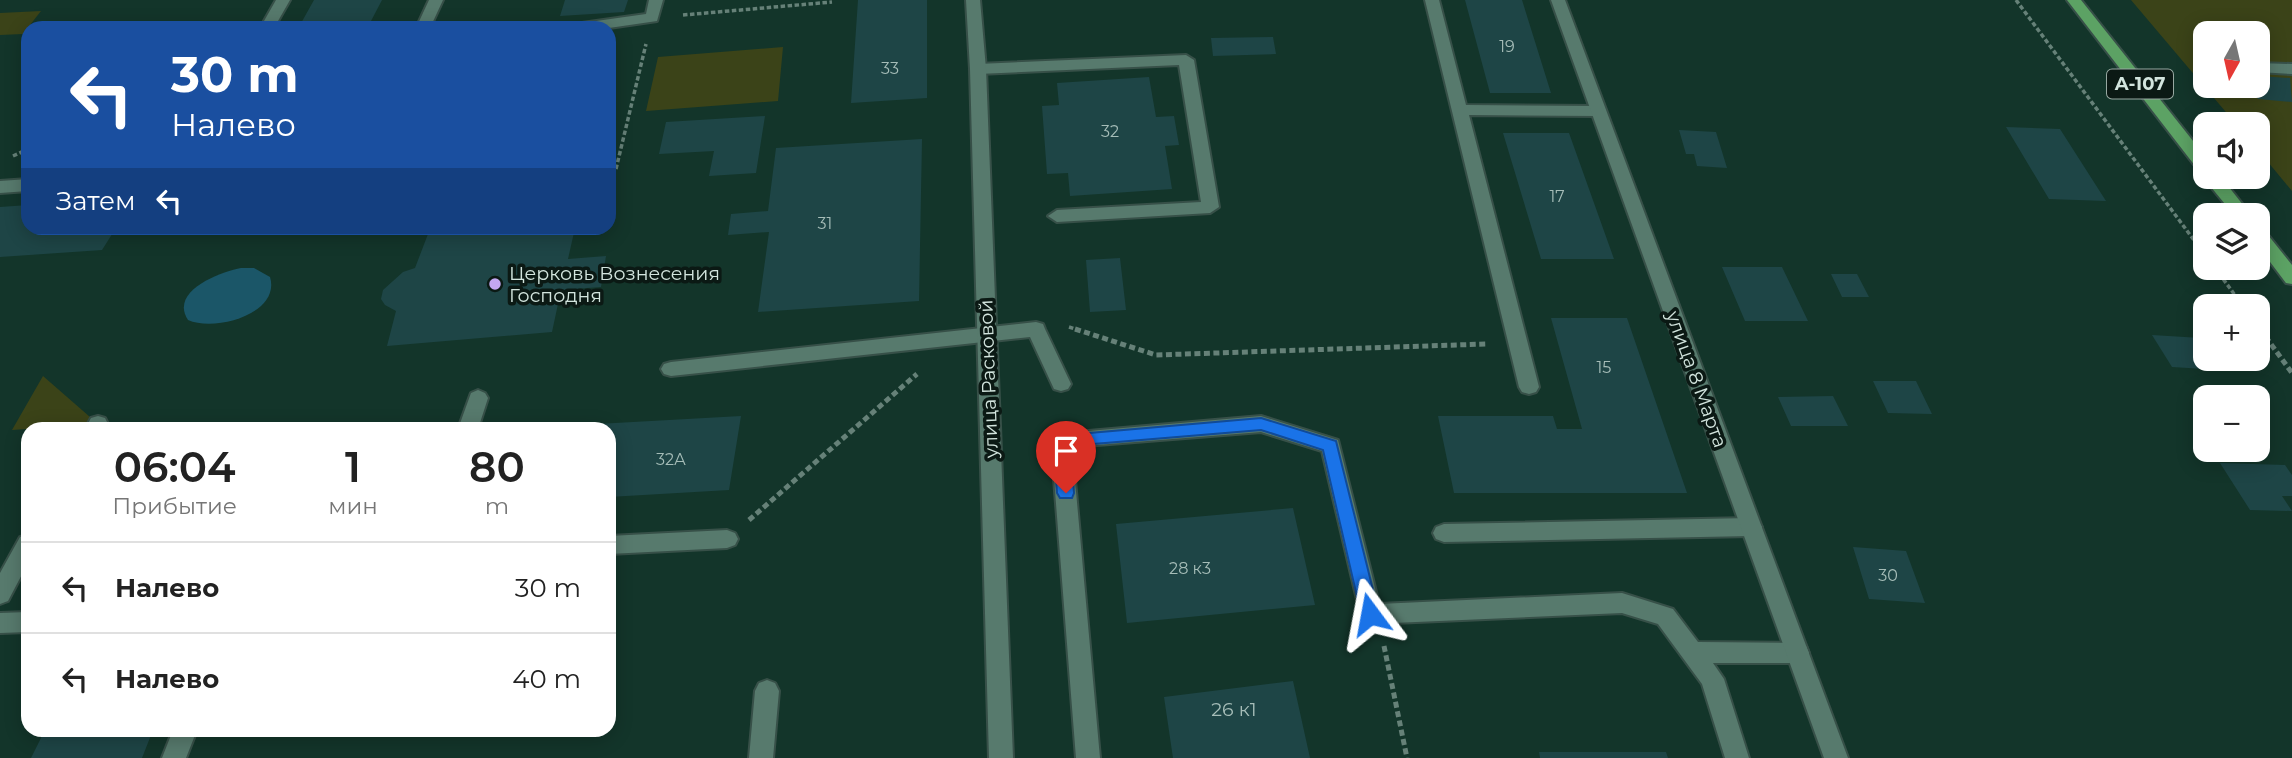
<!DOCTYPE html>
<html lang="ru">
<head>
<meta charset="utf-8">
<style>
	:root { --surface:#fff; --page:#f6f6f6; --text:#222; --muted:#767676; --line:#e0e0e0 }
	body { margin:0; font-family:Montserrat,sans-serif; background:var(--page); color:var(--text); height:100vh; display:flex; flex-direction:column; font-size:26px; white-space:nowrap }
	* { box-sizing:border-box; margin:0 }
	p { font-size:23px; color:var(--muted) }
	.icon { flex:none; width:38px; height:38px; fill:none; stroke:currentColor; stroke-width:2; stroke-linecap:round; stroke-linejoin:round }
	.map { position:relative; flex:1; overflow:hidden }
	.drawer { position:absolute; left:21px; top:422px; width:595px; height:315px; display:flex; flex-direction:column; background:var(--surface); border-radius:21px; box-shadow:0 4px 18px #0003 }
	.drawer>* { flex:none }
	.hud { position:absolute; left:21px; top:21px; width:595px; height:214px; border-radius:21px; box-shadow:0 4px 18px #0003; background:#1a4fa0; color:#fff; overflow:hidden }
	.needle { width:46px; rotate:188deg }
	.controls { position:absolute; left:2193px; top:21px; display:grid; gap:14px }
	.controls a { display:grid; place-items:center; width:77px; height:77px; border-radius:14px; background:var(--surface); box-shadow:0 4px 18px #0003; font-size:35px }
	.pin { position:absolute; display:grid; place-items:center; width:60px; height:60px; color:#fff; margin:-72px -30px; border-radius:50% 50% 50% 0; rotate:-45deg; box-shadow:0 0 7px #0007 }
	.pin .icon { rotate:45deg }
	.me { position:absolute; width:77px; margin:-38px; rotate:347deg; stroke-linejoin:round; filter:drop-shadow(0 0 5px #0008) }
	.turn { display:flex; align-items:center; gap:24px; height:147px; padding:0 35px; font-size:32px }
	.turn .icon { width:91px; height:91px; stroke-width:2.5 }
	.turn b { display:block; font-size:49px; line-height:60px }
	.then { display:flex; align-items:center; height:66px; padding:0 35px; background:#0003; gap:14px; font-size:26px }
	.eta { display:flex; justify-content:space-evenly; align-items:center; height:119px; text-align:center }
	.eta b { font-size:42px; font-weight:600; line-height:49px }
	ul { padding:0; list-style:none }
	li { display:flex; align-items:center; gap:21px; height:91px; padding:0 35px; border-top:2px solid var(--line) }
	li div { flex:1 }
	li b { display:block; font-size:26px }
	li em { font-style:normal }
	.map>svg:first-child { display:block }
	.green { fill:#3b4318; fill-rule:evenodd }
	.water { fill:#1b5668 }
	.building { fill:#1e4546 }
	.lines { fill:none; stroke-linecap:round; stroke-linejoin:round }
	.service-casing { stroke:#375048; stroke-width:4 }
	.minor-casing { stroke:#375048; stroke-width:4 }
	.trunk-casing { stroke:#375048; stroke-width:4 }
	.path-far1 { stroke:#668178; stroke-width:3.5; stroke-dasharray:4.5 2.5; stroke-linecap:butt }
	.path { stroke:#668178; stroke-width:5; stroke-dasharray:6 3.5; stroke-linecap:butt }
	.service { fill:#577a6d; fill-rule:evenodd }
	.minor { fill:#577a6d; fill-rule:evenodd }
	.trunk { fill:#5ca264; fill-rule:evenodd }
	.route { fill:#1a73e8; stroke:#114b97; stroke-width:2 }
	.poi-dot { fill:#c3a7f2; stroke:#0b1914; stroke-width:2.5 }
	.labels { text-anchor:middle; stroke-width:7; stroke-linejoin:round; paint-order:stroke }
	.number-label { font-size:16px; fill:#a6bdb8 }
	.shield { fill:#0b1914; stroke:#97a8a1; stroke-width:2 }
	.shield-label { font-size:18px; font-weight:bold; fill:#d3e5de }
	.poi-label { font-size:19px; fill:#d3e5de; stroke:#0b1914; text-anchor:start }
	.street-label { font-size:19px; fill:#d3e5de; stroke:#0b1914 }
	.near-number-label { font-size:19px; fill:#a6bdb8 }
</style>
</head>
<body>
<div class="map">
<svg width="2292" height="758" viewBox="0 0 2292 758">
	<rect width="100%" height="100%" fill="#13352a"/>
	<path class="green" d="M2131,0h161v191l-34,-41v-26h-22zM2205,33h53v53h-53z
		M41,11l-18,23 -23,1v-22z
		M783,47l-5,54 -132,10 12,-54z
		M43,376l55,48 -86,6z"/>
	<path class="water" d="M241,268h13l16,9c11,37 -55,55 -82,43 -19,-29 32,-48 53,-52z"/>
	<path class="building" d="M314,0h68l-11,21 -71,4z
		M565,0h63l-4,12 -64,4z
		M858,0h69v98l-76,5z
		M1465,0h57l29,93h-61z
		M1273,37l3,17 -63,2 -2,-18z
		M2258,76l32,2 2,24 -34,-3 -9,-13h9z
		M1149,77l7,40 18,-1 5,29 -14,1 7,43 -102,7 -2,-23 -21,1 -5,-68 17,-1 -2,-22z
		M765,116l-9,57 -47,3 5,-25 -55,3 7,-32z
		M2006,127l54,2 46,72 -57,-2z
		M1679,130l37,2 11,36 -30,-2 -3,-12h-8z
		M1503,133h66l45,126h-73z
		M922,139l-3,162 -161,11 11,-80 -41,3 3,-21 37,-3 8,-63z
		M28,205v23h88l-14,22 -102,7v-50z
		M529,228h46l-7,31 38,-3 -5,31 -40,3 -9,42 -165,14 9,-35 -11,-6 -4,-6 2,-9 20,-18 12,-4 13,-34z
		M1120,258l6,52 -36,2 -4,-52z
		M1722,267h60l26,54h-63z
		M1831,274h26l12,23h-27z
		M1551,318h76l60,175h-233l-16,-77h115l4,13h25z
		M2152,335l49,3 4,7v14h9l7,11 -49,-3z
		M1873,381h43l16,33 -44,-1z
		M1833,396l15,30h-57l-13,-29z
		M741,416l-12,74 -120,7v-68h-66v-2z
		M2220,463l65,2 7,10v21h-10l10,15 -42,-1z
		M1293,508l22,97 -188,18 -11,-99z
		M1853,547l53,4 19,52 -56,-4z
		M1293,681l17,77h-137l-9,-61z
		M45,730h108l-11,28h-111z
		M1539,752h127l2,6h-128z"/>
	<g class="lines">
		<defs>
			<path id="service" d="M276,0h14l-16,28h-14z
				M649,0h14l-6,21 -48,7h-41l7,-4 71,-10z
				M1425,0h14l27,105 132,1 8,5 -8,5 -129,-1 70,272 -3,5 -7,2 -7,-2 -3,-5z
				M1186,55l8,5 25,147 -9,6 -153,9 -9,-6 9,-6 144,-8 -22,-137 -201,9 -8,-5 8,-5z
				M2258,63l34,1v10l-34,-2z
				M28,179v12l-28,2v-12z
				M1036,322l7,2 2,5 26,55 -3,5 -7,2 -7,-2 -24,-52 -359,39 -7,-2 -3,-5 3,-5 7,-2z
				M478,390l7,3 3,5 -10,31h-20l13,-36z
				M1261,416l77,24 41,164 243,-11 51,16 25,33 100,1 8,3 3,7 -3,7 -8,3h-85l11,16 25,79h-24l-23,-74 -44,-60 -36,-11 -252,11 -8,-3 -40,-170 -61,-19 -189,15 28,311h-24l-25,-318 3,-6z
				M1751,518l7,3 4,6 -4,6 -7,3 -307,6 -8,-3 -3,-6 3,-6 8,-3z
				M727,530l8,3 3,6 -3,6 -8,3 -118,6v-18z
				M28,612v20l-28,1v-20z
				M767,680l8,3 4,8 -6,67h-24l6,-67 4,-8z
				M173,730h24l-11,28h-24z"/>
			<path id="minor" d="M429,0h14l-13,28h-14z
				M966,0h14l6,69 27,689h-24l-19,-689z
				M1551,0h14l283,758h-24z
				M98,416l7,2 3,6 -3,5h-20l6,-11z
				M28,534v29l-20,38 -8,3v-31l20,-36z"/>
			<path id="trunk" d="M2067,0h14l124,156v16l-6,-1z
				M2205,175l16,2 30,38h-17l-28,-34z
				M2258,228l6,2 28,35v19l-6,-1 -28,-37z"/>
		</defs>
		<use href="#service" class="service-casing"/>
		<use href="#minor" class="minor-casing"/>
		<use href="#trunk" class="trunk-casing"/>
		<path class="path-far1" d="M2016,0l189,255
			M683,15l149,-13
			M13,156l15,-7
			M616,169l30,-125
			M2215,268l28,38
			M2258,326l3,5
			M1069,327l12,4"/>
		<path class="path" d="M1075,329l81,26 330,-11
			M2260,329l32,44
			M749,520l168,-146
			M1384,646l23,112"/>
		<use href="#service" class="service"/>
		<use href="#minor" class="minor"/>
		<use href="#trunk" class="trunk"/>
	</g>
	<path class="route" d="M1261,418l75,23 43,173 -3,6 -6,3 -7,-3 -2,-6 -38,-164 -62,-20 -191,16 4,47 -2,5h-12l-3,-5 -4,-53 2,-4z"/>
	<circle class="poi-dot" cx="495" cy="284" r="7"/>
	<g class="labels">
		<g class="number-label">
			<text x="1507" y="52">19</text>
			<text x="890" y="74">33</text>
			<text x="1110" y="137">32</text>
			<text x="1557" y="202">17</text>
			<text x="825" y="229">31</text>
			<text x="1604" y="373">15</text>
			<text x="671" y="465">32А</text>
			<text x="1190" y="574">28 к3</text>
			<text x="1888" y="581">30</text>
		</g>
		<rect class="shield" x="2107" y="69.5" width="66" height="29" rx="5"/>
		<g class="shield-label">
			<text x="2140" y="90">А-107</text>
		</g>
		<g class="poi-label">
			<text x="509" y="280">Церковь Вознесения<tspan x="509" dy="22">Господня</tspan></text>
		</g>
		<g class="street-label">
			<text transform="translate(988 379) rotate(-92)" y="7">улица Расковой</text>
			<text transform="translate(1697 379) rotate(70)" y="7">улица 8 Марта</text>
		</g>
		<g class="near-number-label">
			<text x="1234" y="716">26 к1</text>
		</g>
	</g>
</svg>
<div class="controls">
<a><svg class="needle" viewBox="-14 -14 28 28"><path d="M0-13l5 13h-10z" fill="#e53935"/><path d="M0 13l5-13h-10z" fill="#767676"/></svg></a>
<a><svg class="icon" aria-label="sound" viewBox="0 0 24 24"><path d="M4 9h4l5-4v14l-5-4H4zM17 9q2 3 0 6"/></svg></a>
<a><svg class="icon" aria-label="layers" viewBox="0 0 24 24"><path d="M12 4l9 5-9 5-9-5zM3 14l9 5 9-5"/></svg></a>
<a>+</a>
<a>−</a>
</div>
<div class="pin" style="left:1066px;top:493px;background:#d93025"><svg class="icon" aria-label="arrive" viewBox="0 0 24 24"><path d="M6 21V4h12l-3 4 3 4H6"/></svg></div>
<svg class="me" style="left:1370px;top:614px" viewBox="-20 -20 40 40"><path d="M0-17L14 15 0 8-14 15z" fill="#1a73e8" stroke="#fff" stroke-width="4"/></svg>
<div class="hud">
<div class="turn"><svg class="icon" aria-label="left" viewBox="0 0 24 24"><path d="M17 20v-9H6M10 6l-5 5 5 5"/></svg><div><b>30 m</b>Налево</div></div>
<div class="then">Затем<svg class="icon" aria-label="left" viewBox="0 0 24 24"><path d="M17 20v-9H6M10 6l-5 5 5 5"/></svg></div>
</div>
<section class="drawer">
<div class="eta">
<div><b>06:04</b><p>Прибытие</p></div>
<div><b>1</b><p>мин</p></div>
<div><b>80</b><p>m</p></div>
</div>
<ul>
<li><svg class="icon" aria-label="left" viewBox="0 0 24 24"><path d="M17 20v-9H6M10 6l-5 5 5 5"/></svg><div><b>Налево</b></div><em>30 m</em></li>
<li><svg class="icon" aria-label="left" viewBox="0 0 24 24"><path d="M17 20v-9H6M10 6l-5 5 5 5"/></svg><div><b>Налево</b></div><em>40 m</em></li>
</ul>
</section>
</div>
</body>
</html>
